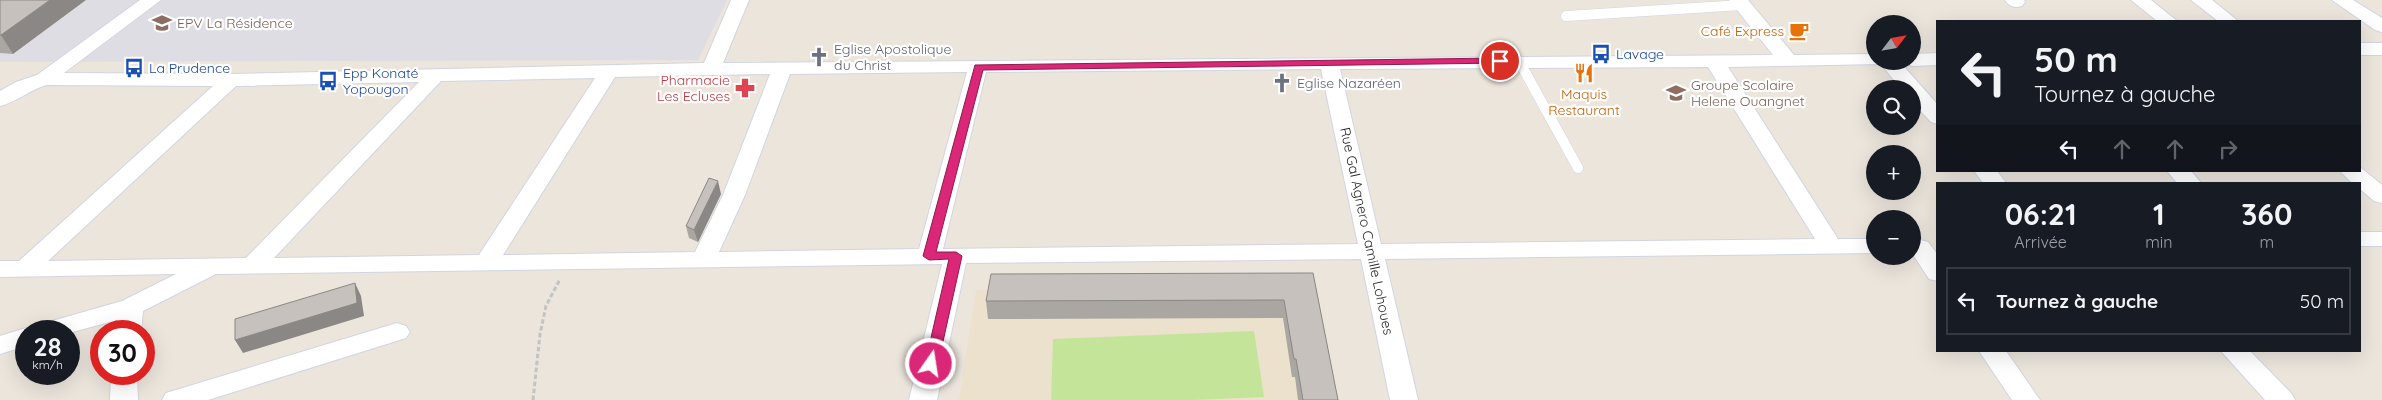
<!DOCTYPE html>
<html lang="fr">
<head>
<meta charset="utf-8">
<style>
	:root { --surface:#171b24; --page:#242831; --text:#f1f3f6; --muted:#9ea1a6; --line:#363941 }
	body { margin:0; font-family:Quicksand,sans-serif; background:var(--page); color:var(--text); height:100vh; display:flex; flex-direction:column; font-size:19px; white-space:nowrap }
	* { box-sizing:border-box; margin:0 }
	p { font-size:16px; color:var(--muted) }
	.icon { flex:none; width:28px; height:28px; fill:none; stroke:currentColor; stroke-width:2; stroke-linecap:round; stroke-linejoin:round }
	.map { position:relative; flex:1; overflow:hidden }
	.details { position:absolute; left:1936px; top:182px; width:425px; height:170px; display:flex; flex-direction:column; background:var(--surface); border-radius:0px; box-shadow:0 5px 20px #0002 }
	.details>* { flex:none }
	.top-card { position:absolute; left:1936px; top:20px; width:425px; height:152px; border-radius:0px; box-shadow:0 5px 20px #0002; background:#171b24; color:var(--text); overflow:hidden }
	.needle { width:32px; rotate:59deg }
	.buttons { position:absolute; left:1866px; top:15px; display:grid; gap:10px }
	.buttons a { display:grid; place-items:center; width:55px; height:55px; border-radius:50%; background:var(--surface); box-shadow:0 5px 20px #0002; font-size:25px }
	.speed { position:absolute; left:15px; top:320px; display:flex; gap:10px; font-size:25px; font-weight:700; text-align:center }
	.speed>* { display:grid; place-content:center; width:65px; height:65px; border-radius:50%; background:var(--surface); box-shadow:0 5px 20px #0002; line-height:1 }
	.speed small { font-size:12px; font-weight:400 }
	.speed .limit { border:8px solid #d22; background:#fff; color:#111 }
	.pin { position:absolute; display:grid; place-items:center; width:42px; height:42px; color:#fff; margin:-21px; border:2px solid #fff; border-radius:50%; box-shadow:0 1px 5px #0007 }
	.me { position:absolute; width:55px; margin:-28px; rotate:13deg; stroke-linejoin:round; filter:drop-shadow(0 0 4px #0008) }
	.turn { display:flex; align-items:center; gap:18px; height:105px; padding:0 15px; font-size:22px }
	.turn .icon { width:65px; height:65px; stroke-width:2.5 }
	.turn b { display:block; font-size:35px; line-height:42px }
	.lanes { display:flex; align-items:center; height:48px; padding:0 15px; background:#0003; justify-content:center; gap:25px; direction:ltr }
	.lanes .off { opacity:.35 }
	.eta { display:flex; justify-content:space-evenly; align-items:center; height:85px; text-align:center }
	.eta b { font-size:30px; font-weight:700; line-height:35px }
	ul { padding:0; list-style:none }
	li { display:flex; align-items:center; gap:15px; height:68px; margin:0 10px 8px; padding:0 5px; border:2px solid var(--line); border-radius:0px }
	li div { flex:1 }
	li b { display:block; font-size:19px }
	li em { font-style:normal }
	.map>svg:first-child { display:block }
	.industrial { fill:#dfdde4 }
	.education { fill:#ebe1cd }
	.pitch { fill:#c4e499 }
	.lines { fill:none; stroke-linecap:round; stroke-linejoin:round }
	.service-casing { stroke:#d2d5e1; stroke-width:11 }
	.minor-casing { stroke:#d2d5e1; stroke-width:2 }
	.path { stroke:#c3c3c3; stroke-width:3; stroke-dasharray:4.5 2.5; stroke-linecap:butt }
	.service { stroke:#fff; stroke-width:10 }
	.minor { fill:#fff; fill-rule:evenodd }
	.wall { fill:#aaa6a2 }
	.shaded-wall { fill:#8b8784 }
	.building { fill:#c6c1bc; stroke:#8b8784 }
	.route { fill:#db2777; stroke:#8e194d }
	.labels { text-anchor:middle; stroke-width:4.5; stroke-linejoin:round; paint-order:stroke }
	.education-label { font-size:14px; fill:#785e54; stroke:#fff; text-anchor:start }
	.food-label { font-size:14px; fill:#c56008; stroke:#fff; text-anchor:end }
	.worship-label { font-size:14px; fill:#5b616d; stroke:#fff; text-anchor:start }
	.transit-label { font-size:14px; fill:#164399; stroke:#fff; text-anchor:start }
	.health-label { font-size:14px; fill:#be3a42; stroke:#fff; text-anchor:end }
	.street-label { font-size:14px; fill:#2a2a2a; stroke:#fff }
</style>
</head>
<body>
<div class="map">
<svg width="2382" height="400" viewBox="0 0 2382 400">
	<rect width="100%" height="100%" fill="#ebe5dc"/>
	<path class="industrial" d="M0,0h727l-29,60 -698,2z"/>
	<path class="education" d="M1315,288l22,112h-378l17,-110z"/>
	<path class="pitch" d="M1254,331l10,66 -71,3h-142l2,-61z"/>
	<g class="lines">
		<defs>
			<path id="service" d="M1566,16l176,-11
				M1519,61l59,107"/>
			<path id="minor" d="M140,0h21l-97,73 167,1 473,-11 27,-63h18l-26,63 1050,-8 -44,-55h19l46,55 81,-1v7h24l39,44v19l-7,-2 -19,-20v-13h-11l-20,-25 -153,3 110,172h37v14l-490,6 33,141h-28l-29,-141 -395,4 -29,137h-28l33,-136 -726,10 -73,37 -2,20h-26l2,-11 -48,13v-2h-43v15l-26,8v-18l26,-8 8,3 4,-6 84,-24 54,-27 -176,3v-16h19l194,-175 -167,-1c-16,5 -30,17 -46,21v-15l16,-9 21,-7zM1708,67l107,172 -434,5 -41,-175zM1321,69l37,175 -415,5 43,-177zM967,72l-48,177 -200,3 26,-57 45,-121zM770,74l-47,121 -28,57 -192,3 112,-178zM595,78l-116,177 -205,3 167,-177zM419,82l-173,176 -198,3 188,-175z
				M2005,0h19l1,2 -3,4c-8,2 -12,1 -17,-6z
				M2131,0h20l26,21h-20z
				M2191,0h21l26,21h-20z
				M2332,0h21l29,18v14l-7,-2z
				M2360,43h22v12h-22z
				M1938,53v12l-26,1 -9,-5h9v-7z
				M2360,167l22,18v18l-8,-2 -14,-12v-5h-7l-13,-13h20z
				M1974,171h23l10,13h-23z
				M2167,171h24l11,13h-24z
				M2360,232h22v14h-22z
				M1920,240l8,2 10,13v26l-9,-2 -17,-26v-11z
				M397,323l9,3 4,6 -4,6 -198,62h-46l4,-7z
				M1979,351h27l34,49h-28z
				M2221,351h29l41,42 4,7h-30z
				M111,374h26l1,26h-28z"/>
		</defs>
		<use href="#service" class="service-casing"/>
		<use href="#minor" class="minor-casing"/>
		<path class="path" d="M533,400l7,-66 6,-28 14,-27"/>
		<use href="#service" class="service"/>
		<use href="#minor" class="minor"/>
	</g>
	<path class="wall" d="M0,0l13,54 -13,-1z
		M721,194l-23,48 -9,-4 -3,-12z
		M1313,273l25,127h-40l-3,-23h-3l-9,-59 -295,1 -2,-18z"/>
	<path class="shaded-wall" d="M50,0h36l-73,54 -12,-19z
		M718,181l3,13 -23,48 -4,-12z
		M355,283l6,13 3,20 -121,37 -8,-13z"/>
	<path class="building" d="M0,0h50l-49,35h-1z
		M709,178l9,3 -24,49 -8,-4z
		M1313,273l25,127h-35l-7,-41h-2l-10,-59 -298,1 5,-27z
		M355,283l2,20 -122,37v-21z"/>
	<path class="route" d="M1500,58l5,3 -1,2 -521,7 -47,182h20l6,4 -24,108 -7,5 -6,-5 24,-105 -20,1 -6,-4 52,-191z"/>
	<defs>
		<symbol id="school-bare" viewBox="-9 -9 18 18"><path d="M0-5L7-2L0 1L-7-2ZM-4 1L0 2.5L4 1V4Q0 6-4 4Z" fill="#8d6e63" stroke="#fff" stroke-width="2.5" paint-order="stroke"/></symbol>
		<symbol id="cafe-bare" viewBox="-9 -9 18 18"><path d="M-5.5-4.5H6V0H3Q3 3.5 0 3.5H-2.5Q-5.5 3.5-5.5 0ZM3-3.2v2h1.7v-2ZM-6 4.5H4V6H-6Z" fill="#e8710a" stroke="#fff" stroke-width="2.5" paint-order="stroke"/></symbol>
		<symbol id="bus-bare" viewBox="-9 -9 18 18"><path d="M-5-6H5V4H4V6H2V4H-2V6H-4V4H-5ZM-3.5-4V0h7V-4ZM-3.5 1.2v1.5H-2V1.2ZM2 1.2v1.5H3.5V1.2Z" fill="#1a4fb4" stroke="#fff" stroke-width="2.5" paint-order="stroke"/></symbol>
		<symbol id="church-bare" viewBox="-9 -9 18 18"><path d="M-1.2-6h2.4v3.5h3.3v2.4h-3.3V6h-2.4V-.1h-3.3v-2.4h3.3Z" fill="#6b7280" stroke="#fff" stroke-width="2.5" paint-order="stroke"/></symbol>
		<symbol id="restaurant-bare" viewBox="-9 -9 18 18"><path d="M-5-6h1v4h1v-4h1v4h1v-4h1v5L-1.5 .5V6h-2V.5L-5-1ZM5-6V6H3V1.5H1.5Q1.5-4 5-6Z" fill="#e8710a" stroke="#fff" stroke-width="2.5" paint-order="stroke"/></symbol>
		<symbol id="pharmacy-bare" viewBox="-9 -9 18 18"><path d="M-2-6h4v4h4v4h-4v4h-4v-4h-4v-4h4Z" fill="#e0444e" stroke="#fff" stroke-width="2.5" paint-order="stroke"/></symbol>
	</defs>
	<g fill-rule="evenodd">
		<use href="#school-bare" x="148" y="9" width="28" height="28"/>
		<use href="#cafe-bare" x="1785" y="17" width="28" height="28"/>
		<use href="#bus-bare" x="1587" y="40" width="28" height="28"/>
		<use href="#church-bare" x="805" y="43" width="28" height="28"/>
		<use href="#bus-bare" x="120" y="54" width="28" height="28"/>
		<use href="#restaurant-bare" x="1570" y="59" width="28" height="28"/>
		<use href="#bus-bare" x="314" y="67" width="28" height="28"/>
		<use href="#church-bare" x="1268" y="69" width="28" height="28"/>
		<use href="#pharmacy-bare" x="731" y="74" width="28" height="28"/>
		<use href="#school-bare" x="1662" y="79" width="28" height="28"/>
	</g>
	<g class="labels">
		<g class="education-label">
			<text x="177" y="28">EPV La Résidence</text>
			<text x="1691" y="90">Groupe Scolaire<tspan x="1691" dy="16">Helene Ouangnet</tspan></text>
		</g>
		<g class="food-label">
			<text x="1784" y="36">Café Express</text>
			<text x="1584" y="99" text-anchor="middle">Maquis<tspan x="1584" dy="16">Restaurant</tspan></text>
		</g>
		<g class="worship-label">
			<text x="834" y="54">Eglise Apostolique<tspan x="834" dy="16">du Christ</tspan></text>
			<text x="1297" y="88">Eglise Nazaréen</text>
		</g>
		<g class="transit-label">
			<text x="1616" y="59">Lavage</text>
			<text x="149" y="73">La Prudence</text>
			<text x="343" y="78">Epp Konaté<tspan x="343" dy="16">Yopougon</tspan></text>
		</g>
		<g class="health-label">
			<text x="730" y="85">Pharmacie<tspan x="730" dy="16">Les Ecluses</tspan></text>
		</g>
		<g class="street-label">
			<text transform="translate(1367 231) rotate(78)" y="5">Rue Gal Agnero Camille Lohoues</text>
		</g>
	</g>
</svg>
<div class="buttons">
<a><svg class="needle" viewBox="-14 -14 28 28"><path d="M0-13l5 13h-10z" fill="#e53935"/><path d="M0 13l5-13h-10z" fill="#9ea1a6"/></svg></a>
<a><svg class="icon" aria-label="search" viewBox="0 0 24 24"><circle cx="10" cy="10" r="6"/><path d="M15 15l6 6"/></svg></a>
<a>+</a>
<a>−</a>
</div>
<div class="speed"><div>28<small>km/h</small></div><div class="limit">30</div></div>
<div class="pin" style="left:1500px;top:61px;background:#d93025"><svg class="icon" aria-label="arrive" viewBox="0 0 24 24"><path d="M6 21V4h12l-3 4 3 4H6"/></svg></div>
<svg class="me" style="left:931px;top:364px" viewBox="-20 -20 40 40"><circle r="17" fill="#db2777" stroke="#fff" stroke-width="3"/><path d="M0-11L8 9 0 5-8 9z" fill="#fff"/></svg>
<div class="top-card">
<div class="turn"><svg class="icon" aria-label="left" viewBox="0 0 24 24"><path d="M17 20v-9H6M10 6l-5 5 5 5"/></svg><div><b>50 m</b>Tournez à gauche</div></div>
<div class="lanes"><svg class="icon" aria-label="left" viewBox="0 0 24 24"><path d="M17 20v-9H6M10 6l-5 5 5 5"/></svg><svg class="icon off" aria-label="ahead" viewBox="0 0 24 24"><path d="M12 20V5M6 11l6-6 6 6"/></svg><svg class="icon off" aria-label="ahead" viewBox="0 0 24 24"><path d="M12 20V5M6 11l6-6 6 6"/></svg><svg class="icon off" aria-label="right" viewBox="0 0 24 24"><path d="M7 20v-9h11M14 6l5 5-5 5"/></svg></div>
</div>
<section class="details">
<div class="eta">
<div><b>06:21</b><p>Arrivée</p></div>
<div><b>1</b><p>min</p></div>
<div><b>360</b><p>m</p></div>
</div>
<ul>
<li><svg class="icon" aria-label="left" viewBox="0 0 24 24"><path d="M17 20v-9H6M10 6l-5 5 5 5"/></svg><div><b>Tournez à gauche</b></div><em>50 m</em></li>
</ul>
</section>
</div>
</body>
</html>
